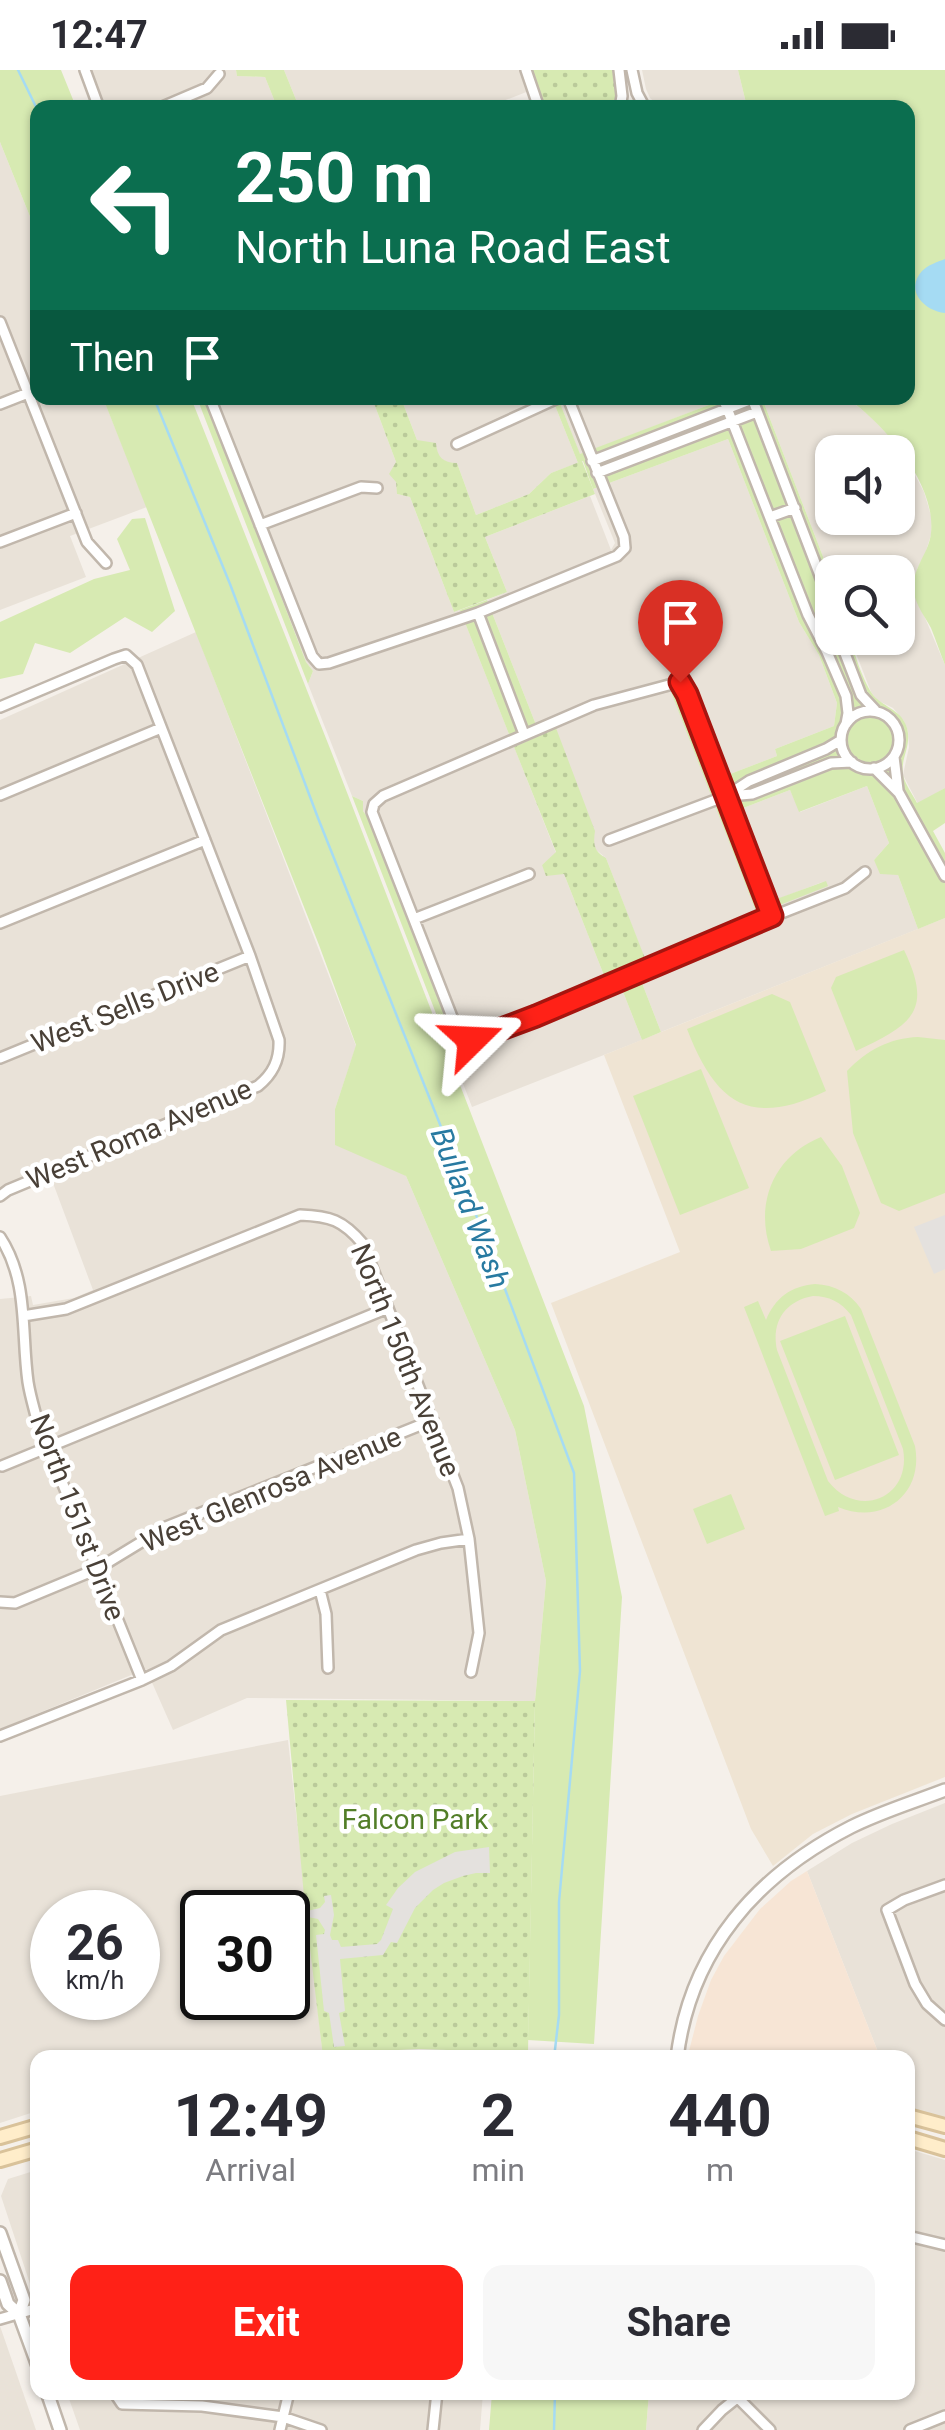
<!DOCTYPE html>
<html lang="en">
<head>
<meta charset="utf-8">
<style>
	:root { --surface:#fff; --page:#f7f7f7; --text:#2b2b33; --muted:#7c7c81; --accent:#ff2117 }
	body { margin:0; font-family:Roboto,sans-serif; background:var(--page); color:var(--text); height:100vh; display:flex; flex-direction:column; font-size:38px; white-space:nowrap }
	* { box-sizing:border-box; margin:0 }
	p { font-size:32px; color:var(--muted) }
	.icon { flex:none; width:55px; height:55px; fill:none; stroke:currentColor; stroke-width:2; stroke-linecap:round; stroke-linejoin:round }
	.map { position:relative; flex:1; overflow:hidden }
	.drawer { position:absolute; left:30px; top:1980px; width:885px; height:350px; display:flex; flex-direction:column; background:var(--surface); border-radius:20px; box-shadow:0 2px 8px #0004 }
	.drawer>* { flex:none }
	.hud { position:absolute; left:30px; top:30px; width:885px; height:305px; border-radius:20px; box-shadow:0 2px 8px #0004; background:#0b6e4f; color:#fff; overflow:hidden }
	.buttons { position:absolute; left:815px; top:365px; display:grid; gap:20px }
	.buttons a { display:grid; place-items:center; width:100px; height:100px; border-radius:20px; background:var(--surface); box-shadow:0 2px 8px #0004; font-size:50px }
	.speed { position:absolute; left:30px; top:1820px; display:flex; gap:20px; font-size:50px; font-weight:700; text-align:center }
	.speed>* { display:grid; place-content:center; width:130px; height:130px; border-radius:50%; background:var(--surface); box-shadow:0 2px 8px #0004; line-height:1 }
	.speed small { font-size:25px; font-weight:400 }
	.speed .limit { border:5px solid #111; border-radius:15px; background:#fff; color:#111 }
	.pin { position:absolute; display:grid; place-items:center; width:85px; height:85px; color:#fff; margin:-102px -42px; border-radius:50% 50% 50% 0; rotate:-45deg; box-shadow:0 0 10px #0007 }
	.pin .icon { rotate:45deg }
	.me { position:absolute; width:110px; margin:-55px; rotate:69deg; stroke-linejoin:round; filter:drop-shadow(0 0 8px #0008) }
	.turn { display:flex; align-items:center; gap:35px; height:210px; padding:0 40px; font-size:45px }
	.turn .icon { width:130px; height:130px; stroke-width:2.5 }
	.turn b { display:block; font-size:70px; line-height:85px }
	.then { display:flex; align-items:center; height:95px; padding:0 40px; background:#0003; gap:20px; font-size:38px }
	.eta { display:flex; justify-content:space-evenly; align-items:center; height:170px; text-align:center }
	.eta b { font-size:60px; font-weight:700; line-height:70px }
	.cta { display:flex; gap:20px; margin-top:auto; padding:20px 40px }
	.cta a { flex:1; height:115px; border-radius:20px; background:var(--accent); color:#fff; font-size:40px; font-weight:700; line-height:115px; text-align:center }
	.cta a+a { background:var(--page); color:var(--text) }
	.status { display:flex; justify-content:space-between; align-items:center; height:70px; padding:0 50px; background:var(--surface); direction:ltr }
	.status svg { height:28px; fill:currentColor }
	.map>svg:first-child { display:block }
	.residential { fill:#e9e2d8; fill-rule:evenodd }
	.commercial { fill:#f7e5d5 }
	.education { fill:#efe4d3 }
	.green { fill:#d7eab2; fill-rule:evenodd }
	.park { fill:url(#park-dots) }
	.parking { fill:#e4e1de }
	.water { fill:#a5dbf3 }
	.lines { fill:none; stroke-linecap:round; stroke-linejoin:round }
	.stream { stroke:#a5dbf3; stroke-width:2.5 }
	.minor-casing { stroke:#c1b7ac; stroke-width:14 }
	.tertiary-casing { stroke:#c1b7ac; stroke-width:16 }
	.secondary-casing { stroke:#d9c29a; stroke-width:18 }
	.minor { stroke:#fff; stroke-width:9 }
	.tertiary { stroke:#fff; stroke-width:11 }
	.secondary { stroke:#ffedca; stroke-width:12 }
	.route-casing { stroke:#a6150f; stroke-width:25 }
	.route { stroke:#ff2117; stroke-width:18 }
	.labels { text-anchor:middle; stroke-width:9; stroke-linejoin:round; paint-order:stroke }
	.street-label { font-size:28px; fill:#494037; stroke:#fff }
	.park-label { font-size:28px; fill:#527e28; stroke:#fff }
	.water-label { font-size:30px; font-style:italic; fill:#287aa1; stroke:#fff }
</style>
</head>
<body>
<div class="status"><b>12:47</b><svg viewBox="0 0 49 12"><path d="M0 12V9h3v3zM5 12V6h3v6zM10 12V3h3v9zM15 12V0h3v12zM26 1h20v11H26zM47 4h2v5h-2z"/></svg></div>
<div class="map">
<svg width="945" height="2360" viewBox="0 0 945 2360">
	<defs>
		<pattern id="park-dots" width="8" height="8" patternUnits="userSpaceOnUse" patternTransform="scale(2.5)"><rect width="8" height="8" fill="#d7eab2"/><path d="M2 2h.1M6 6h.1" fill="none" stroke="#baca9a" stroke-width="1.8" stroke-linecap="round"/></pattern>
	</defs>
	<rect width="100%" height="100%" fill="#f5f0ea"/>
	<path class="residential" d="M78,0h158l1,6 28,1 12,30h-184z
		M284,0h248l7,17 -51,20h-189z
		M642,0h96l9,37h-87l-10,-9 -4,-9z
		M0,72l37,92 1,164h65l44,109 -77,29 16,41 -86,33z
		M204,328h168l24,64 1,32 13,3 44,115 6,-2 96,243 -14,12 22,9 41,104 11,-4 26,66 -170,67 -18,-47 6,-11 -8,-9 -1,-8 -83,-214 -5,-7v-10l-11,-5 -44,-112 5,-13 -7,-9z
		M401,328h151l26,65 -27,10 -22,21 -53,21 -19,-52h-10l-7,-5 -4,-7 -19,-11z
		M558,328h154l2,5 -134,52z
		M762,328h85l23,18 20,21 18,25 16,30 8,27 -1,16 -6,19 -8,15 -3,23 31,73v123l-27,16 -15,-29 6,-28 -1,-16 -4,-10 -11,-13 -16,-8 -6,-8 -21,-54h48v-66h-66v8zM832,382h66v66h-66z
		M728,369l71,183 20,33 18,48 -3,23 -59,23 2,7 -65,25 -34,-85 -6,-2 85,219 68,-32 -65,25 -35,-91 65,-25 10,22 67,-26 22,57 -15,17 4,6 20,9 20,54 -257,103 -26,-67 10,-5 -39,-102 -11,-9 -40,-121 -15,7 -53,-135 20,-8 -22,-55 105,-41 21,54 4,-7 -22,-54z
		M196,562l160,414 -21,63 71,67 109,254 31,151 -11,120 -288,-3 -74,32 -27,-61 -146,60v-430l31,-3 2,9 41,-7 19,-8 -46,-123 -47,21v-468z
		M288,1670l35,317 -285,1 -1,53 -37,12v-327zM52,1842h86v86h-86zM202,1842h86v86h-86z
		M945,1733v315l-37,-10v-50l-28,-1 -73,-186 45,-28 40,-19z
		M908,2079l37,11v270h-299l3,-37 259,-1z
		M37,2100v135l-36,-109 7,-17z
		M0,2256l36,104h-36z
		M67,2323h416l-3,37h-400z"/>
	<path class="commercial" d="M807,1801l73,186h-190l-1,-6 9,-35 13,-36 13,-24 36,-47 31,-28z"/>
	<path class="education" d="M945,848v859l-93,37 -39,20 -40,32 -22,-37 -200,-526 129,-51 -76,-197z"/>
	<path class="green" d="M0,0h61l15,37 -38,1 -1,126 -37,-92z
		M236,0h48l15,37h-22l-12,-30 -28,-1z
		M738,0h207v595c-5,-12 -9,-25 -14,-37 -6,-11 -15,-23 -17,-35 -4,-23 15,-39 17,-60 5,-50 -46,-108 -84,-135h61v-290l-161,-1z
		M103,328h88l140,353 253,655 38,191 -28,447 -66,-4 7,-339 11,-120 -31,-151 -109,-254 -71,-31v-36l21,-64 -37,-100z
		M197,328h7l5,10 97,254 7,9 -5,13z
		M552,328h6l22,56 134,-51 -2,-5h50l70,182v58h18c4,15 14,46 24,58 11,12 28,14 33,32 5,18 -7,31 -4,47 2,9 10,20 14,28l28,-15v35l-12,8 12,22v65l-27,11 -20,-54 -18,-1 -6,-14 15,-17 -22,-57 -68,26 -9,-22 -65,25 35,90 66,-24 2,5 -71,28 -86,-222 7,4 34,85 65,-25 -2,-7 59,-23 3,-23 -18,-48 -20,-33 -71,-183 -135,50 -10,-28 -5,2z
		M145,448l30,93 -23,21 -27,-15 -55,36 -35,-10 -12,31 -23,5v-57l94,-43 36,-9 -13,-31 15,-20z
		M487,530l53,135 -26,12 -54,-137z
		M352,726l11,5v10l5,7 83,214 1,8 8,10 -6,10z
		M904,880c30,62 7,75 -48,101l-25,-63 5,-11z
		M635,895l26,67 -19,8 -26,-66z
		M772,924l18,8 36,89c-76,37 -110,13 -139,-62z
		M918,967l27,3v153l-46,18 -18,-8 -28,-70 -6,-62c20,-21 43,-33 71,-34z
		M701,999l48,119 -69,27 -47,-119z
		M821,1067l21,29 18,47 -6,15 -53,21 -30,2c-17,-48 3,-95 50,-114z
		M815,1214c20,1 35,9 46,25l54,137c9,48 -32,80 -77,61l1,4 -14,5 -81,-209 14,-6 8,19c9,-22 25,-34 49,-36zM813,1226c16,0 28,6 38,19l52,134c9,49 -45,71 -75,32l-51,-131c-6,-28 8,-49 36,-54z
		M845,1246l54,139 -64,25 -55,-139z
		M731,1424l14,35 -38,15 -14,-35z
		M492,2323h157l-3,37h-157z"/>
	<path class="park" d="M532,0h82l3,17 -2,20h-70z
		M372,328h29l16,42 19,3c1,14 7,20 21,20l19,52 53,-21 22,-21 31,-12 13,33 -110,43 22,55 -53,20 -44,-115 -13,-3 -1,-12 -7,-8 7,-12z
		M556,658l39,103c-2,13 -1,21 11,27l40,103 -41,17 -41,-104 -18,2 -4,-11 14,-13 -42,-105z
		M286,1630l249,1 -7,352 -109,-4 -63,3 -22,5h-11l-18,-150z"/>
	<path class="parking" d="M945,1145v54l-11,5 -20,-47z
		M489,1777l1,26h-14l-13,3 -19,7 -11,7 -18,18 -18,35 -6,-1 -8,13 -43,4 5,52 -6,2 6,33 -11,1 -5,-34 -5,-2 -8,-76 8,-1 1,-4 -7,-11 -10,-2 -1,-6 13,-3 5,-6 -1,-6 7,-1 3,20 -4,20 2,5h6l3,7 36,-3 4,-4 12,-31 -7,-4 12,-17 17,-16 40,-20z"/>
	<path class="water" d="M945,189v54c-20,-2 -41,-22 -23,-42 6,-6 15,-9 23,-12z"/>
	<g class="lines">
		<path class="stream" d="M18,0l20,41
			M154,328l76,186 88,234 178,447 78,208 6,198 -21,231v113l-5,43
			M554,2360l1,-38"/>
		<defs>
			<path id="minor" d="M85,0l14,38
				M526,0l13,38
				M619,0l3,26 -2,12
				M632,0l5,23 8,15
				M160,38l47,-20 12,-14
				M0,252l87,220 19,21
				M214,328l-2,5 100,253 7,8 10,-1 149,-50 139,-57 8,-8 -1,-11 -56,-139
				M723,328l85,217 19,37 19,44 2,17 -2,11
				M752,328l80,209
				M0,334l28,-11
				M457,374l101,-46
				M592,391l160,-62
				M597,403l160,-61
				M770,447l25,-9
				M260,455l101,-38 16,1
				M0,472l76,-29
				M478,543l46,121
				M839,568l22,57 14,15
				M0,637l114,-48 12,-4 11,10 113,291 29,84c1,20 -6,34 -21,46l-250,104 -8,6
				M841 670a29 29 0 1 1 58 0a29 29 0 1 1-58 0Z
				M894,687l4,33
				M874,698l25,25 46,83
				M0,725l161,-67
				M729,726l23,-2 79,-31 21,-1
				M609,770l117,-44 23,-15 77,-32 15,-9
				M772,846l-85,-223 -7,-11 -86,23 -211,91 -9,8 -2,8 89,228 11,1 64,-25 192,-82 117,-46 20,-16
				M414,849l115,-45
				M0,853l205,-83
				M0,988l250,-102
				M0,1167c29,44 21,95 28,145 2,13 6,26 9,38l105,260
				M23,1246l43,-7 234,-94c30,1 43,5 63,29l95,244 11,51 10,94 -8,39
				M2,1396l386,-158
				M320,1520l6,24 2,54
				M0,1532l15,1 82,-34 69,-42 267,-107
				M0,1666l142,-56 29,-14 50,-36 195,-80 25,-7 28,-4
				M945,1815l-41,15 -17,10 28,74 12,20 18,16
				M908,2166l37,9
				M0,2249l38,-11
				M114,2322l8,12 80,2 81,11 38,13
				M732,2322l38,38
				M280,2360l9,-38
				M433,2360l4,-38
				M703,2360l19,-20 15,-12
				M910,2360l35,-14"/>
			<path id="tertiary" d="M677,1988c13,-108 80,-183 174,-231 30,-15 63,-25 94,-37
				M0,2163l24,67 -5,14
				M0,2211l8,23 11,10 19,52
				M47,2322l13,38"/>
			<path id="secondary" d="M908,2046l37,10
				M0,2067l38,-11
				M908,2068l37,11
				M0,2090l38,-11"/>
		</defs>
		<use href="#minor" class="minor-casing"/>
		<use href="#tertiary" class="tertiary-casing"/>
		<use href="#secondary" class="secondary-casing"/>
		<use href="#minor" class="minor"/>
		<use href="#tertiary" class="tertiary"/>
		<use href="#secondary" class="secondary"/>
	</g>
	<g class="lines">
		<defs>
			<path id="route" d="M472,970l64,-24 236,-100 -85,-222 -7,-12"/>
		</defs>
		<use href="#route" class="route-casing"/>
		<use href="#route" class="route"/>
	</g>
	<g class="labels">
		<g class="street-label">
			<text transform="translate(125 937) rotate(-22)" y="10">West Sells Drive</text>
			<text transform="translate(139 1064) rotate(-23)" y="10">West Roma Avenue</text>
			<text transform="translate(406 1290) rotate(68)" y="10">North 150th Avenue</text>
			<text transform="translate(271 1419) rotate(-23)" y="10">West Glenrosa Avenue</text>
			<text transform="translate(78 1447) rotate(69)" y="10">North 151st Drive</text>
		</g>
		<g class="park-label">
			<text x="415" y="1759">Falcon Park</text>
		</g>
		<g class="water-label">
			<text transform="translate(470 1138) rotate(69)" y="10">Bullard Wash</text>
		</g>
	</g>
</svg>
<div class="buttons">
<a><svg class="icon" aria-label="sound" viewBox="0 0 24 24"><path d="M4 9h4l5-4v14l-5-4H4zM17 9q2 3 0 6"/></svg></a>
<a><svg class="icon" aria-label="search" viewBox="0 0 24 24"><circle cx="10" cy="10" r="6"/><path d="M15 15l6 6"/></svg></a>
</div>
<div class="speed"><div>26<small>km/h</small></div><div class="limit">30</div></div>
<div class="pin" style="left:680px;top:612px;background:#d93025"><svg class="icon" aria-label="arrive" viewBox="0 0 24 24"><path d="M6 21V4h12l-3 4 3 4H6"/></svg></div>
<svg class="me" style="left:472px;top:970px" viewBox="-20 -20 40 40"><path d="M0-17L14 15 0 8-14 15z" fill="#ff2117" stroke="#fff" stroke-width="4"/></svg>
<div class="hud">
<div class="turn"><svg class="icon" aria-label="left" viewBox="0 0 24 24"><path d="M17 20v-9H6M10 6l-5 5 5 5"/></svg><div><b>250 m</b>North Luna Road East</div></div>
<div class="then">Then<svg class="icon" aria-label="arrive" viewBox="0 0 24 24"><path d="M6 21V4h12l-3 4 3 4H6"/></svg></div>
</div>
<section class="drawer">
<div class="eta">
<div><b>12:49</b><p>Arrival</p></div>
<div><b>2</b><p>min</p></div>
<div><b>440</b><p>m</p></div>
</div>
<div class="cta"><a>Exit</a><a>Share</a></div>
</section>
</div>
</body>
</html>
